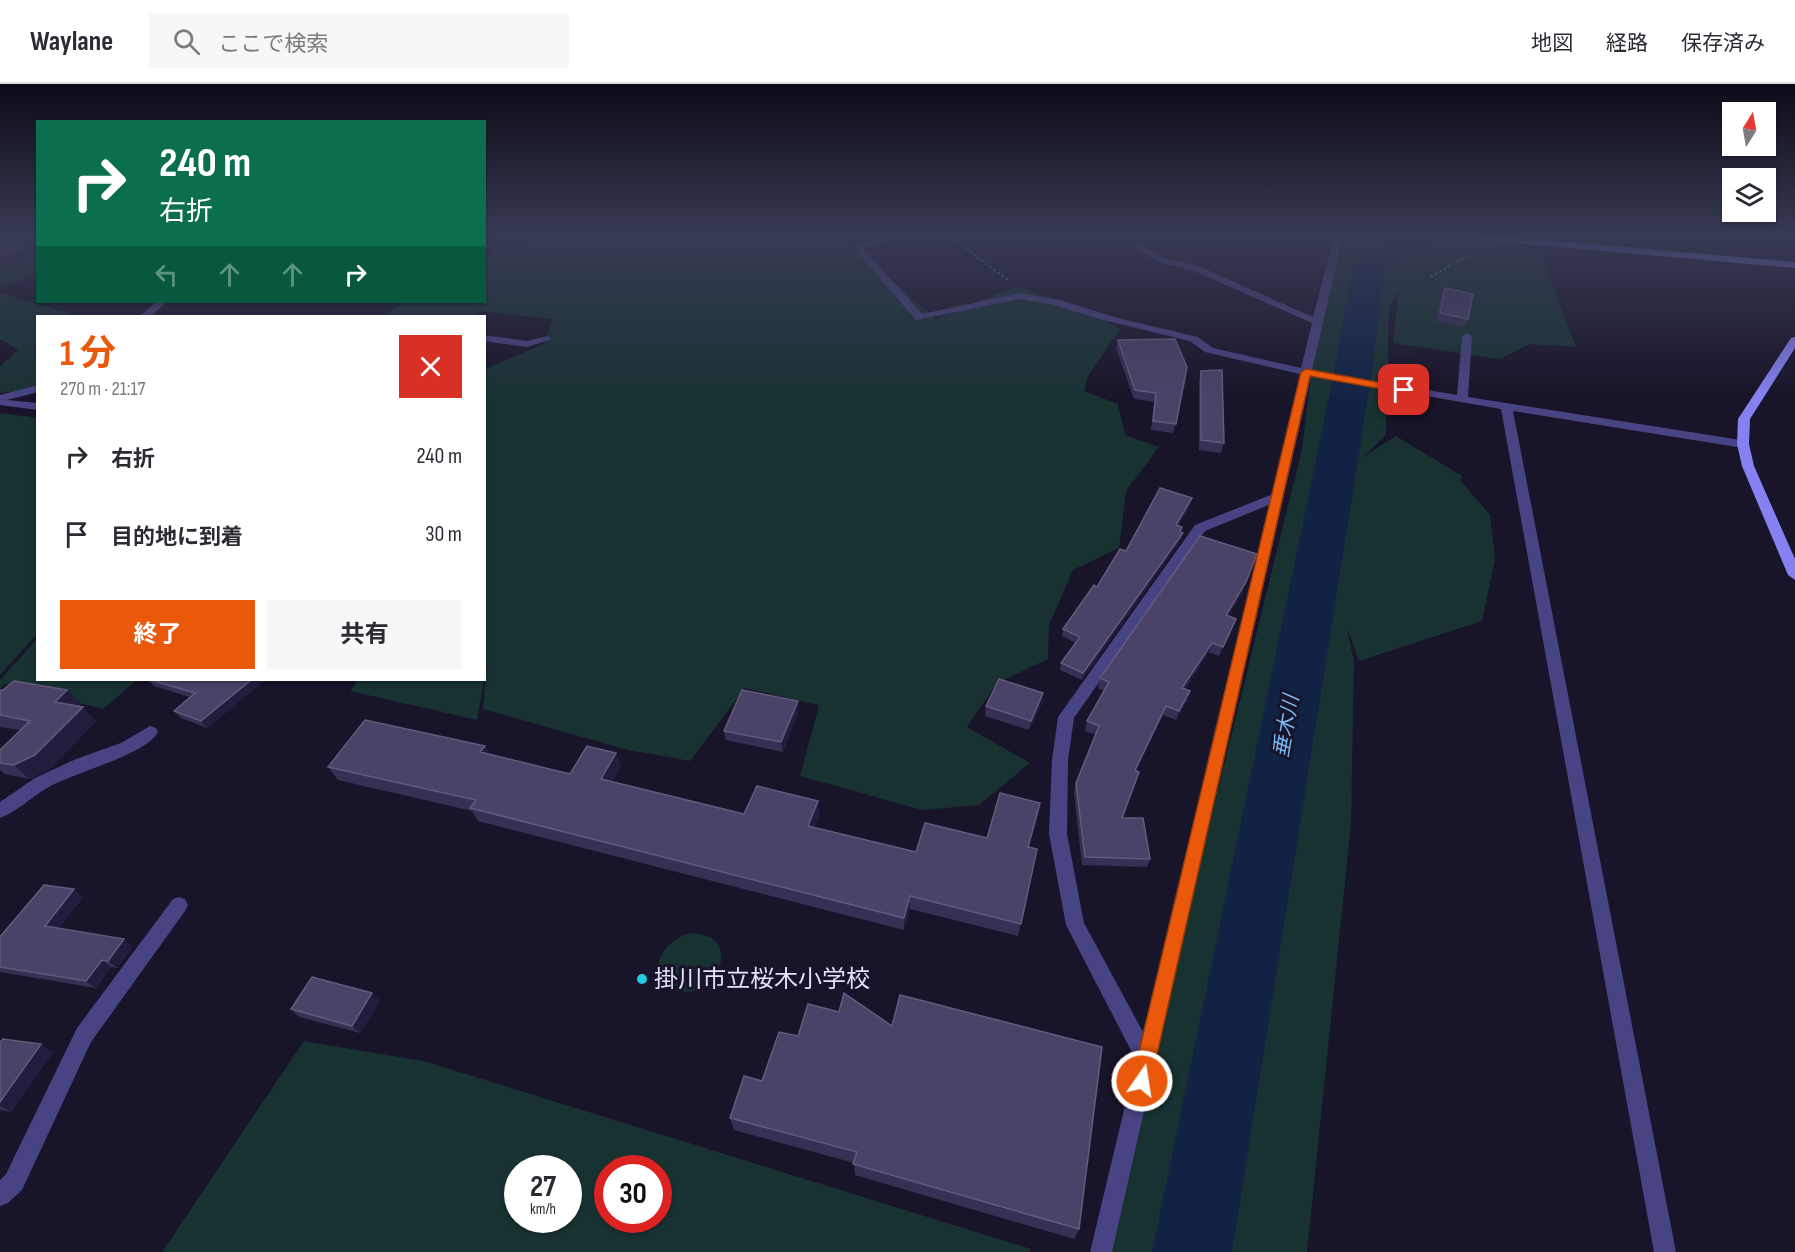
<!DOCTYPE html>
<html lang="ja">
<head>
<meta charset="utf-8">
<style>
	:root { --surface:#fff; --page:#f7f7f7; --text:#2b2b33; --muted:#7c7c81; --line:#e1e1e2; --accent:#ea580c }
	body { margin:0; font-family:"Sofia Sans Condensed","Noto Sans JP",sans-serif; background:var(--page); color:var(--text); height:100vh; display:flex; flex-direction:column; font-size:22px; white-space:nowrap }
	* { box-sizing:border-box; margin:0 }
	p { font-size:20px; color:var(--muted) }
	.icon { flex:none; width:33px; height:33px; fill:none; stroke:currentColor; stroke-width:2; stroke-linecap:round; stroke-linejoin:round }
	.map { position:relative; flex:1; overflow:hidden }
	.details { position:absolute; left:36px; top:231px; width:450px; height:366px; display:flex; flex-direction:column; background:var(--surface); border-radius:0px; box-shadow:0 2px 4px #0004 }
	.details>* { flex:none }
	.banner { position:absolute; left:36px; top:36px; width:450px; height:183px; border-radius:0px; box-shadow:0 2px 4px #0004; background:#0b6e4f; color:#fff; overflow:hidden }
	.needle { width:39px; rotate:11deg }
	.fabs { position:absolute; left:1722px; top:18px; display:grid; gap:12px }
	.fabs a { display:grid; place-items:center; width:54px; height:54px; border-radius:0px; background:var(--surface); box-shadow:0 2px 4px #0004; font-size:30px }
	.speed { position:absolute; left:504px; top:1071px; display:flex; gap:12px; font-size:30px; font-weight:700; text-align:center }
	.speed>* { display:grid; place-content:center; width:78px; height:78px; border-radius:50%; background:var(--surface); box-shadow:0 2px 4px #0004; line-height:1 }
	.speed small { font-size:15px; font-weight:400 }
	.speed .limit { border:9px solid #d22; background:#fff; color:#111 }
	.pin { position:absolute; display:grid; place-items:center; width:51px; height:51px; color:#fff; margin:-26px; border-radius:12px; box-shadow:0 3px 9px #0006 }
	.me { position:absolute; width:66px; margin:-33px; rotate:13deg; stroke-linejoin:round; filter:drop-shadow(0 0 4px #0008) }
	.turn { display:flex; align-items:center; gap:21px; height:126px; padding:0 24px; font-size:27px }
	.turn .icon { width:78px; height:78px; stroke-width:2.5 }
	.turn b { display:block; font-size:42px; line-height:51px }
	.lanes { display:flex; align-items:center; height:57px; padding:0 24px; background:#0003; justify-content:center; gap:30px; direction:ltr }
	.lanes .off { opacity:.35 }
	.round { display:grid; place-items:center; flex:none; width:63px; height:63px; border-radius:0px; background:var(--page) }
	.overview { display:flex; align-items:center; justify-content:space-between; height:102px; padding:0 24px }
	h1 { font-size:36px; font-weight:700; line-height:45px; color:var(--accent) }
	.action { display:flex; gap:12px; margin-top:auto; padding:12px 24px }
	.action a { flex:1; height:69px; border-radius:0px; background:var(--accent); color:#fff; font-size:24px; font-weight:700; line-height:69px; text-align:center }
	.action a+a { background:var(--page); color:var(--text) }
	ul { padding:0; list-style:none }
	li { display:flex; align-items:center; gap:18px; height:78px; padding:0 24px }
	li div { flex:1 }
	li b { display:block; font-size:22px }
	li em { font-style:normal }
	header { display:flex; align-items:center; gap:36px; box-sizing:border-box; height:84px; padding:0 30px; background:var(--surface); border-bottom:2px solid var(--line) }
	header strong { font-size:28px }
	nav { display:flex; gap:33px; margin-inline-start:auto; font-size:21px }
	.search { width:420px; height:54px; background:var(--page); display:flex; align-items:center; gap:15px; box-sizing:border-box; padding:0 21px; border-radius:0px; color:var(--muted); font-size:22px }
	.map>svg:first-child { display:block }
	.green { fill:#183232; fill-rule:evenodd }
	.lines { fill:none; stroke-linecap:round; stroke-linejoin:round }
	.river { fill:#112345; fill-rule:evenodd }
	.path { stroke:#3fb0ac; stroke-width:2; stroke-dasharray:2 3; stroke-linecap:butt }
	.street { fill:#484483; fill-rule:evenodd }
	.secondary { fill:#8681f1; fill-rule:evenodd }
	.wall { fill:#382f55 }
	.shaded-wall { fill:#231c3c }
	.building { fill:#4a4267; stroke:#625b7e; stroke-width:1.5 }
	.route { fill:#ea580c; stroke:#983908; stroke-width:1.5 }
	.poi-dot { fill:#21cee6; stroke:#181429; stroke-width:2 }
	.labels { text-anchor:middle; stroke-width:6; stroke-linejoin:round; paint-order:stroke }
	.water-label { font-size:21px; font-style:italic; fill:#79b6f0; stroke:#181429 }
	.near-poi-label { font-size:24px; fill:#e3dffc; stroke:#181429; text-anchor:start }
</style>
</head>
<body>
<header>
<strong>Waylane</strong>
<div class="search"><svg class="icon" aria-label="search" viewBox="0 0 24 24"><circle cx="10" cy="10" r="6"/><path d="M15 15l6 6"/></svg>ここで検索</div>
<nav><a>地図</a><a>経路</a><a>保存済み</a></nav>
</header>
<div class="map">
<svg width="1795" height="1168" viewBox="0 0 1795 1168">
	<rect width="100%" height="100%" fill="#181429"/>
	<path class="green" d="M0,152h37v36l-33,16 -4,-2v-17l28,-13 -9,-6 12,-7z
		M549,152h312l-10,8 85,75 81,-33 73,26 30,17 -32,47 -4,15 34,13 7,31 34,12 -33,44 -7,57 -46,22 -24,55 -1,34 -51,24 -30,44 63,36 -51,42 -57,5 -122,-34 19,-71 -74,-17 -55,73 -62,-11 -145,-41 4,-43 -2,9v-306l59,-25 9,-25 -74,-8 -6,5h-86l6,-7 12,-7h79l1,-45z
		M1346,152h154l-18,5 15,1 43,9 36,96 -46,-3 -30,15 -107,-16 6,-53 -10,17 -3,128 -23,22 33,-21 66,40 -2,4 30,35 5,44 -13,62 -123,40 -12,-33 7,35 -3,160 -44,429h-203l198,-803 12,-99 20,-80z
		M0,209l79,23h-41l-2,73 -36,4v-26l18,-17 -18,-11z
		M0,329l38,5 -1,216 -37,41z
		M37,555l1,41h99l-34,29 -99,-25 -4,5v-9z
		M359,596h125l-7,40 -127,-29z
		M689,849c67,1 15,84 -22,52 -22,-20 2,-46 22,-52z
		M304,957l120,20 607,188 -1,3h-868zM518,1084h50v52h-50zM608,1084h50v52h-50z"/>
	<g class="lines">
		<path class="river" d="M1397,152h47c-9,12 -42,19 -59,34l-14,108 -139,874h-80l181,-874 19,-110 18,-19z"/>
		<path class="path" d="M950,152l59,45
			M1431,193l38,-23"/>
		<path class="street" d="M892,152h17l-44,11v3l57,64 98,-21 40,7 54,17 84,20 15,11 88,20 11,-45 -120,-53 -34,-8 -25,-15 8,-2 23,13 34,8 115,51 21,-81h9l-31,134 145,25 5,-59 5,-3 5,3 -4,61 279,44v6l-4,1 -230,-37 163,841h-22l-153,-843 -190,-33 -199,876h-22l46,-192 -70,-135 -17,-91 3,-74 6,-43 137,-192 78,-31 27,-120 -95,-22 -15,-11 -83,-20 -53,-16 -34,-6 -104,21 -61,-70 3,-7zM1271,420l-128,528 -59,-109 -17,-89 1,-74 6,-42 131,-187z
			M156,218h11l-16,14h-11z
			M484,251l43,6 20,-5 5,3 -25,8 -43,-6z
			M38,301v7l-31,8 31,3v7l-38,-5v-10z
			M150,642l6,2 2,4c-12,23 -86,41 -111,56 -16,9 -30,24 -47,30v-16l35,-24 41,-19 45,-16z
			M179,813l6,2 3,6 -3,6 -94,131 -69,148 -14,13 -8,3v-26l6,-6 71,-146 96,-129z"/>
		<path class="secondary" d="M1466,152h34l295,26v6l-324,-29z
			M1795,253v11l-45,71 -1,25 5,22 41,93v21l-7,-5 -46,-109 -5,-22 1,-25 53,-81z"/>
	</g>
	<path class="wall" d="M1082,152h27l-1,10h-22z
		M1445,204l23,31 -4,8 -28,-6 5,-25z
		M1175,255l1,85 -3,9 -22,-3 3,-28 -20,-3 -18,-51 2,-8z
		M1201,287l23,72 -3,10 -22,-3v-70z
		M1190,421l-12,21 3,6 2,1 -2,7 -99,140 -22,-10 1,-7 15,-20 -14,-7 1,-7 63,-78z
		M1243,508l-15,24 8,3 -17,37 -10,-4 -24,37 5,2 -3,9 -11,20 -13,-5 -27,56v10l-14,37 28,41 -3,8 -65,-2 -8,-73 2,-9 20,-48 -11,-4 2,-10 17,-30 -6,-3 2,-10z
		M148,596h116v1l-57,47 -26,-10 -7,-7 16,-14 -36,-11z
		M0,606l81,14 -2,2 17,15 -46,48 -21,10 -24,-5 -5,-4v-20l20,-20 -20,-3z
		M1042,619l-13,27 -44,-14 1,-10z
		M799,626l-16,42 -57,-12 -2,-9z
		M485,662l4,8 81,20 46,-21 5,13 -9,16 132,32h76l-6,14 102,24 71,-14 53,-35 -11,44 8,2 -19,87 -108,-27 -6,21 -426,-109 -6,-10 -134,-31 -10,-13z
		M74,805l9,8 -24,31 74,18 -16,22 -6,-1 -15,21 -96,-16v-35z
		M380,917l-20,32 -61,-16 -8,-8z
		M0,958l41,2 12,8 -42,60 -11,-2z
		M762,997l317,148 -5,10 -219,-64 -1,-12 -120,-33 -4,-12z"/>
	<path class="shaded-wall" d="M20,152h4l3,6 -17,8 -5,-7z
		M21,163l5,8 -26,12v-11z
		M1192,414l-2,7 -16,27 2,-7z
		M1183,449l-2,7 -99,140 1,-7z
		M1257,470l-14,38 -21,32 4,-9z
		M1236,535l-3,9 -14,28 4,-9z
		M1212,559l-3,9 -30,45 3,-9z
		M251,596h13v1l-57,47 -6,-7z
		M67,606l14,14 -12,12 -14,-14z
		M1190,607l-3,9 -11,20 3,-9z
		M1043,609l-1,10 -13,27 2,-9z
		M798,617l1,9 -16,42 -2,-10z
		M1166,622l-3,9 -31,65 3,-10z
		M83,623l13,14 -46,48 -21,10 -15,-14z
		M485,662l7,13 -12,-7z
		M616,669l5,13 -15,27 -5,-14z
		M818,717l2,13 -11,25 -1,-13z
		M1040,719l-2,13 -12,44 2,-13z
		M74,805l9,8 -28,36 -10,-7z
		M910,812v13l-6,21v-12z
		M124,855l9,7 -16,22 -9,-7z
		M102,876l9,7 -15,21 -10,-7z
		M372,909l8,8 -20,32 -8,-7z
		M41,960l12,8 -42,60 -11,-6v-4z"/>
	<path class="building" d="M0,152h20l-15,7 16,4 -21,9z
		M1086,152h23v2l-22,1z
		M1445,204l28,6 -5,25 -28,-6z
		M1175,255l12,28 -11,57 -23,-3 3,-28 -21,-3 -17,-50z
		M1222,286l2,73 -23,-3v-69z
		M1160,404l32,10 -16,27 6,2 -2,5 3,1 -100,140 -22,-10 19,-26 -17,-8 31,-44 3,2 23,-38 6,2z
		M1200,452l57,18 -11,28 -20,33 10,4 -13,28 -11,-4 -30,45 8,3 -11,20 -13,-5 -31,64 4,2 -17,46h21l7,41 -65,-2 -9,-74 23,-57 -12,-5 22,-39 -9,-4z
		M999,595l44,14 -12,28 -45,-15z
		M151,596h100l-50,41 -27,-10 21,-18z
		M14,597l53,9 -12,12 28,5 -48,48 -21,10 -14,-2v-13l30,-29 -30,-6v-25h3z
		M742,606l56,11 -17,41 -57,-11z
		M365,636l120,26 -5,6 90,22 17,-28 29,7 -15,26 143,35 13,-28 61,15 -10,25 108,26 9,-29 62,15 13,-45 40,10 -12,44 9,2 -16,75 -111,-28 -6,22 -434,-110 6,-8 -148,-33z
		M44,801l30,4 -29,37 79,13 -16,22 -6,-1 -16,21 -86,-14v-30z
		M312,893l60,16 -20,33 -61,-17z
		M844,909l48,33 8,-31 202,52 -23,182 -226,-65 4,-12 -127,-34 14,-42 18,5 17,-49 19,4 10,-32 31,8z
		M3,955l38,5 -41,58v-60z"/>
	<linearGradient id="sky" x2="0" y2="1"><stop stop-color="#0d0b17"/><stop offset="0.48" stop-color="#373a54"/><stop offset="1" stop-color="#373a54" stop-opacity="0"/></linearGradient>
	<rect width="1795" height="315" fill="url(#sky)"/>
	<path class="route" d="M1306,285l98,18 5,3 -5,3 -94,-17 -159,705 -3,7 -6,2 -7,-2 -3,-7 169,-709z"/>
	<circle class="poi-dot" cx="642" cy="895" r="6"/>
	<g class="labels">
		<g class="water-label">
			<text transform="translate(1286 642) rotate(-80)" y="7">垂木川</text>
		</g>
		<g class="near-poi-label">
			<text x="654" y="903">掛川市立桜木小学校</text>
		</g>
	</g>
</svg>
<div class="fabs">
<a><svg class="needle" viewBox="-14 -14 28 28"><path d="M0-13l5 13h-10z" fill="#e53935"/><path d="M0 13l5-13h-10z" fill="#7c7c81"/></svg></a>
<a><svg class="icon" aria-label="layers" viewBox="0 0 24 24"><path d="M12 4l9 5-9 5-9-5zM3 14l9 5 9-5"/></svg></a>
</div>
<div class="speed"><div>27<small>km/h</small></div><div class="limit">30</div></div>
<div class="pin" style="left:1404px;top:306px;background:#d93025"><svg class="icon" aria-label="arrive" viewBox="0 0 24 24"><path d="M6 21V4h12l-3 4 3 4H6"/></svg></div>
<svg class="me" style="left:1142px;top:997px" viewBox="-20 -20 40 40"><circle r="17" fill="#ea580c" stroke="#fff" stroke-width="3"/><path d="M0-11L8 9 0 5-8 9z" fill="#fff"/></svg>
<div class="banner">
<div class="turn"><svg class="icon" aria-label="right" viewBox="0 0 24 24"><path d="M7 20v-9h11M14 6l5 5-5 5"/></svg><div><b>240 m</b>右折</div></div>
<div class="lanes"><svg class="icon off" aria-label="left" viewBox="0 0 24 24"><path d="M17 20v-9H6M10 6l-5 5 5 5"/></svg><svg class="icon off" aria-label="ahead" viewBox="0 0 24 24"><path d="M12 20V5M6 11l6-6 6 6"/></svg><svg class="icon off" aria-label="ahead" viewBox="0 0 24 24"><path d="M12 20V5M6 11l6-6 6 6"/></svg><svg class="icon" aria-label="right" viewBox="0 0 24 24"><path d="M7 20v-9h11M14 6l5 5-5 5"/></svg></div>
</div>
<section class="details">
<div class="overview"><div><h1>1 分</h1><p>270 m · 21:17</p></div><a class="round" style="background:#d93025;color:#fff"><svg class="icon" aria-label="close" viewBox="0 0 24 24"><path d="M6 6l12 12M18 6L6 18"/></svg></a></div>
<ul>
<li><svg class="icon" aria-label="right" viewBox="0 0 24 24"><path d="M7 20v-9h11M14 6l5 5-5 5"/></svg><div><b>右折</b></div><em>240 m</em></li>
<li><svg class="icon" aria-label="arrive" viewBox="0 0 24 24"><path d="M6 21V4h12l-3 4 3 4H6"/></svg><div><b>目的地に到着</b></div><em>30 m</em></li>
</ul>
<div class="action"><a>終了</a><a>共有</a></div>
</section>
</div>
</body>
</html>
